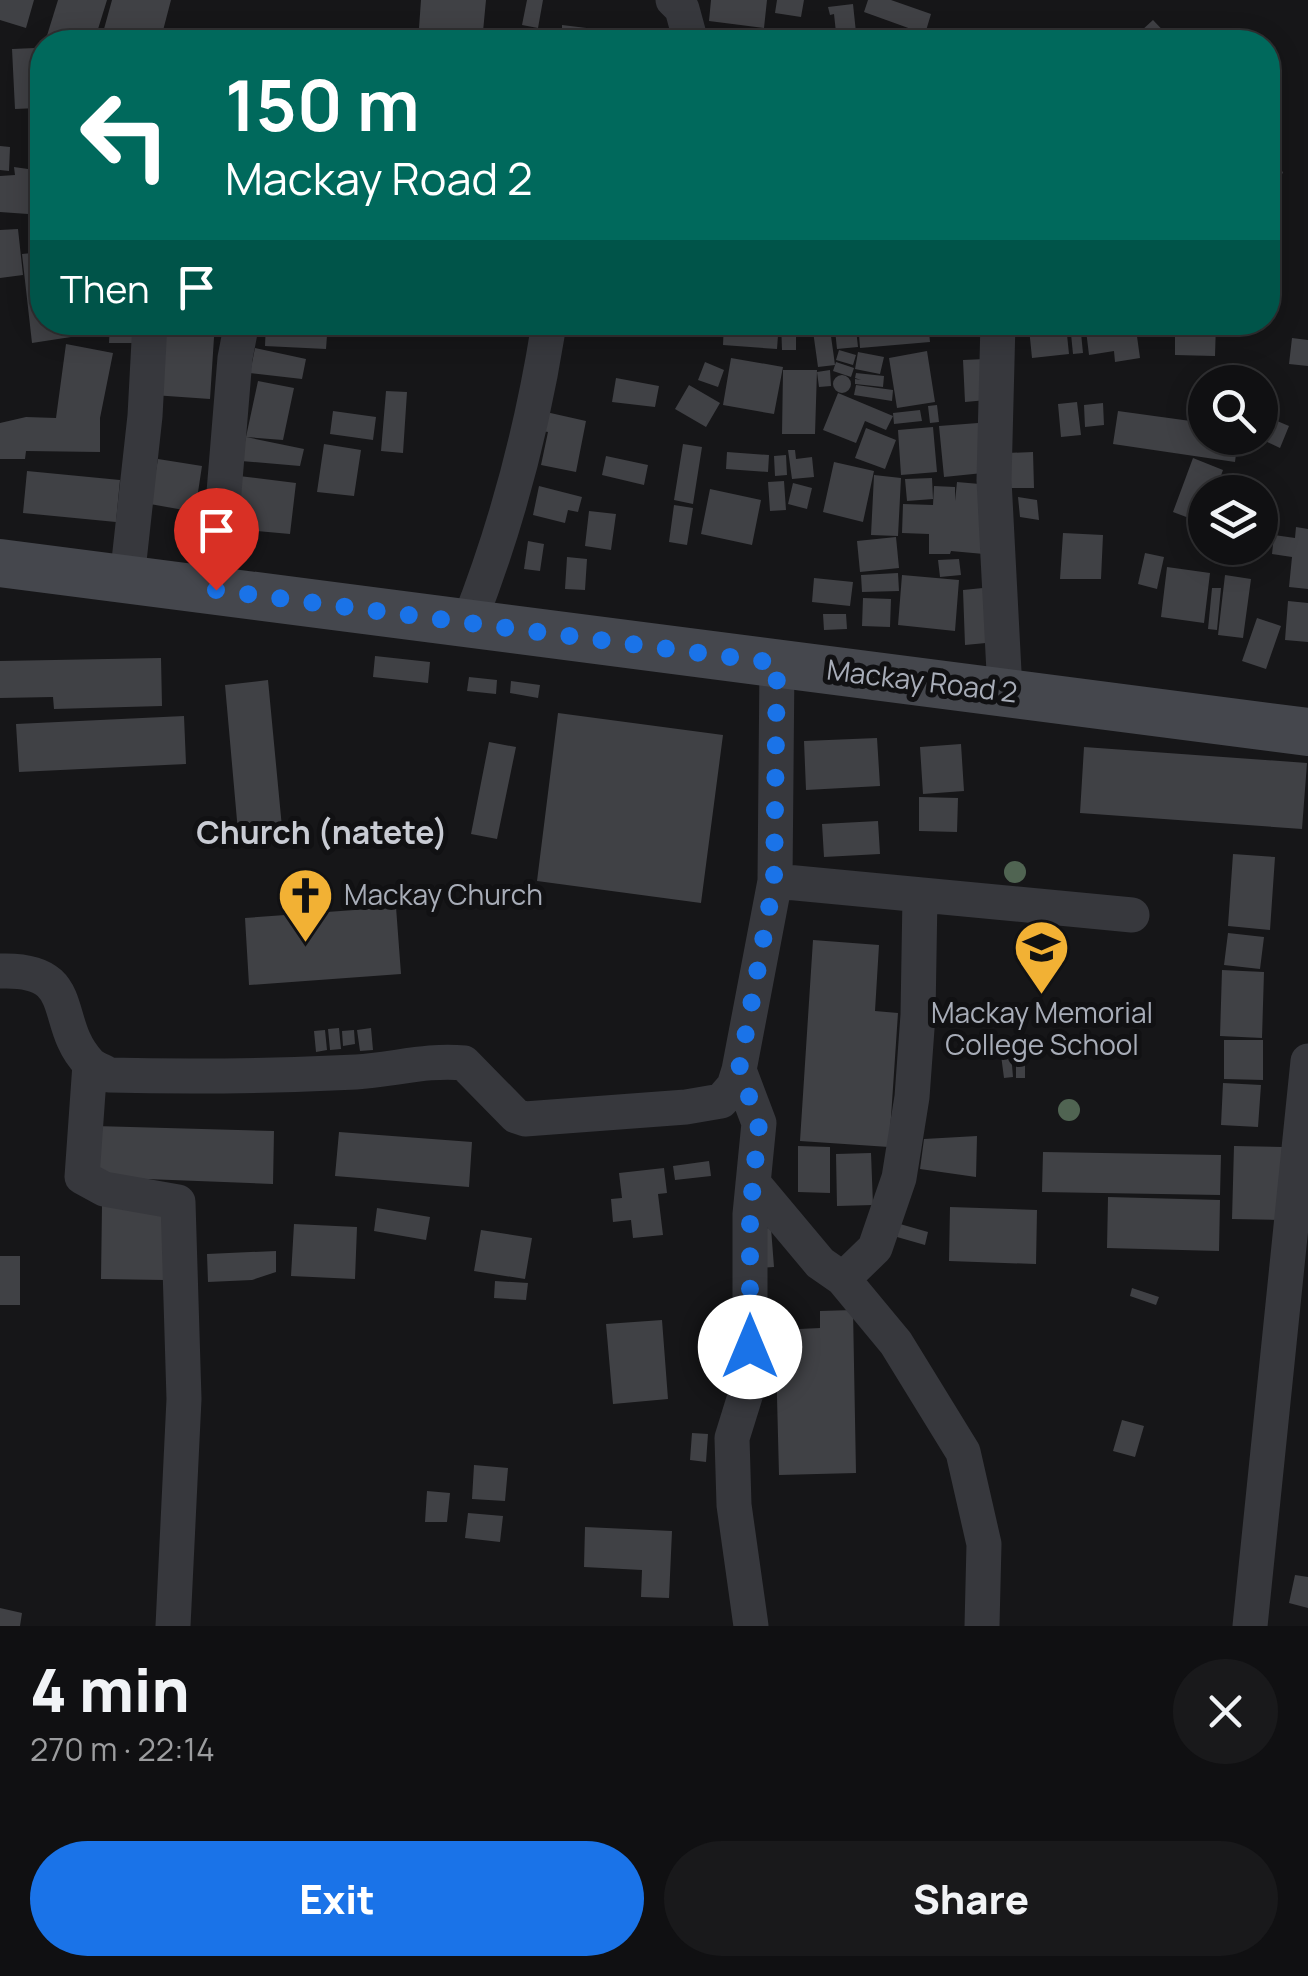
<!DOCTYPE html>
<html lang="en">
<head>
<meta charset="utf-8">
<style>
	:root { --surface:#101012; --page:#19191b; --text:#f1f3f6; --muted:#9c9d9f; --line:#303032; --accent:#1a73e8 }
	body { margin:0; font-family:Manrope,sans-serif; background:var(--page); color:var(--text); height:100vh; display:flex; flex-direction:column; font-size:38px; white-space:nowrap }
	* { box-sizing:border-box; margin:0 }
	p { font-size:32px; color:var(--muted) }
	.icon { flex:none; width:55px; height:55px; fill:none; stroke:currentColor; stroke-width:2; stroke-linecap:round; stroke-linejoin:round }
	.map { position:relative; height:1626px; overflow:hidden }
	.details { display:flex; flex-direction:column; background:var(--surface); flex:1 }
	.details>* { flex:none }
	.hud { position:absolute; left:30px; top:30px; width:1250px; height:305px; border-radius:40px; box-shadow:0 5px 25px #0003,0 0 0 2px var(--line); background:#00695c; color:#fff; overflow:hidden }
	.tools { position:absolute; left:1188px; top:365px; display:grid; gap:20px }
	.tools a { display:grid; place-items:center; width:90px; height:90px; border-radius:50%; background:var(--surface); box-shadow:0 5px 25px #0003,0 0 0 2px var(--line); font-size:50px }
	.pin { position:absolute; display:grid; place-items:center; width:85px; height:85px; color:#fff; margin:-102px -42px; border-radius:50% 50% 50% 0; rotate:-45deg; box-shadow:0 0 10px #0007 }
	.pin .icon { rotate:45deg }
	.me { position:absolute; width:110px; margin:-55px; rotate:0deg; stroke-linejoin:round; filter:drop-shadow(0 0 8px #0008) }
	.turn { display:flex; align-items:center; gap:35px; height:210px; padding:0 30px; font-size:45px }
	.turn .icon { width:130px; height:130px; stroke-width:2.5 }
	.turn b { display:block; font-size:70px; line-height:85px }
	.then { display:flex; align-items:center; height:95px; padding:0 30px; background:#0003; gap:20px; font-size:38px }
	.round { display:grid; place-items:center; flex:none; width:105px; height:105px; border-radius:52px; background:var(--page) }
	.head { display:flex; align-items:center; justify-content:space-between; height:170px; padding:0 30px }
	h1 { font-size:60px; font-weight:800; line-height:75px }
	.button { display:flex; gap:20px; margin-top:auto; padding:20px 30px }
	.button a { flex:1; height:115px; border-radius:60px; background:var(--accent); color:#fff; font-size:40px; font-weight:800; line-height:115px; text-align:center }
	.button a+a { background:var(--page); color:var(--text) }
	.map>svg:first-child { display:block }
	.building { fill:#404145 }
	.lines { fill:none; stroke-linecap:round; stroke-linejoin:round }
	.street { stroke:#37383d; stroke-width:35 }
	.secondary { stroke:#45474d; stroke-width:48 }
	.tree { fill:#506452 }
	.route { stroke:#1a73e8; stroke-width:18; stroke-dasharray:0 32.4 }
	.labels { text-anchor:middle; stroke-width:10; stroke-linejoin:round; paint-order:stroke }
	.street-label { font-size:28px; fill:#a8adb8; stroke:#111113 }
	.poi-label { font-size:28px; fill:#a8adb8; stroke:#111113; text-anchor:start }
	.quarter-label { font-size:32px; font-weight:bold; fill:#c9ccd4; stroke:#111113 }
</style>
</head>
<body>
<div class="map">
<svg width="1308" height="1626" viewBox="0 0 1308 1626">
	<rect width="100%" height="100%" fill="#161618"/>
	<path class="building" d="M0,0h34l-8,28 -26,-8z
		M58,0h49l-13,42h-49z
		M112,0h59l-11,42 -56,-13z
		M421,0h65l-4,42h-64z
		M527,0h16l-5,28 -16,-3z
		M711,0h56l-3,28 -55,-7z
		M777,0h27l-3,17 -26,-4z
		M868,0h23l40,14 -6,20 -61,-22z
		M853,4l4,38h-20l-3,-28 -4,1 -2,-8z
		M1153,20l21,22h-45z
		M562,25l49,6v11h-49z
		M715,31l29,2v9h-30z
		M747,36l62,3v3h-61z
		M876,37l42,3v2h-42z
		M35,48l3,60 -23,1 -3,-60z
		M0,146l10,1 -1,24 -9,-1z
		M1268,162l15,10 -15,36z
		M14,167l28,4v44l-42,-3v-36l15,-1z
		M18,229l5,46 -23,3v-48z
		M42,252v70h27l2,15 -39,6 -10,-89z
		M110,322h34v21h-35z
		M159,322h56l-5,77 -57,-4z
		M266,322h62l-2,27 -61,-3z
		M490,322h40v6l-20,-3 -1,10 -20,-2z
		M724,322h55l-2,27 -54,-4z
		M781,322h15v28h-14z
		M858,322h70l2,20 -70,6z
		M1118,322h17l5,36 -25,4 -1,-11 -25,4 -3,-25 32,-5z
		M1175,322l41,1 -1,33 -40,-1z
		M1066,325l3,29 -37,4 -3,-30z
		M830,329l5,36 -17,2 -5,-36z
		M856,329l2,18 -21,2 -2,-19z
		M1081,333l2,20 -10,1 -2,-20z
		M1292,338l16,2v26l-19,-2z
		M66,344l47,9 -13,65v34l-74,-1 -1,8h-25v-36l26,-6 30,1z
		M255,348l51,11 -4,20 -52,-6z
		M839,350l17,5 -3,10 -17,-5z
		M927,351l8,51 -38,6 -8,-50z
		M858,352l26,5 -4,17 -25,-5z
		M731,358l52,9 -9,47 -51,-9z
		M985,359l2,41 -22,2 -2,-42z
		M705,362l19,8 -6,17 -20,-7z
		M836,362l18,6 -3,9 -18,-6z
		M783,370h34l-2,64h-33z
		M830,370l1,16 -12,1 -2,-15z
		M856,373l28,3 -1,11 -28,-3v-5l6,1 -6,-2z
		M833 384a9 9 0 1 1 18 0a9 9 0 1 1-18 0Z
		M616,378l43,8 -4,21 -43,-5z
		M258,381l36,7 -11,52 -37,-3z
		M689,385l31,18 -14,24 -31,-18z
		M856,385l37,5 -1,11 -38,-6z
		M386,391l21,1 -4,61 -22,-2z
		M838,393l55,23 -7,14 -21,-9 -9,22 -33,-13z
		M1077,402l4,33 -20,2 -3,-33z
		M1103,403l1,22 -19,2 -1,-22z
		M937,405l2,17 -9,1 -2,-17z
		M920,410l2,11 -28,3 -1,-11z
		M333,411l43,6 -3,23 -43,-6z
		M1118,411l87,12v15h33l-3,24 -122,-18z
		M546,412l40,9 -10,51 -35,-7 7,-33 -6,-1z
		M1270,418l19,8 -9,22 -19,-9z
		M978,423l5,50 -39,4 -5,-51z
		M933,427l4,45 -36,3 -3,-45z
		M866,428l30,12 -11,29 -30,-11z
		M246,437l58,12 -4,17 -59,-5z
		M324,444l37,6 -7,46 -37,-4z
		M683,444l19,3 -9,57 -19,-4z
		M788,450h7l1,9 16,-2 2,20 -22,2z
		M727,452l42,3 -1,17 -42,-3z
		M1033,452l1,36h-26l-1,-35z
		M786,455l1,20 -12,1 -1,-20z
		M606,456l42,9 -4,20 -42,-10z
		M1193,458l30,12 -8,22h-10v32l-32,-12z
		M158,459l44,7 -7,46 -45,-8z
		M834,462l40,9 -11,51 -40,-10z
		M27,471l93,9 -4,42 -93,-9z
		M874,475l27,3 -3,58 -27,-1z
		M239,476l57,7 -6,51 -55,-5z
		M932,478l1,21 -26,2 -2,-22z
		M784,481l2,29 -16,1 -2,-29z
		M957,482l34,3 -7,69 -33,-3 -1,3h-21v-20l-27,-1 1,-29 30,1 1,-19 21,1v14z
		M793,483l19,5 -5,21 -19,-5z
		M539,486l43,11 -4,15 -10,-2 -3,13 -32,-8z
		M710,489l51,11 -9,45 -51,-11z
		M1018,497l19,3 2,20 -19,-3z
		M674,505l19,3 -6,37 -18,-3z
		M589,511l27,3 -5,36 -26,-4z
		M1260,519l15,5 -9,24 -6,-2z
		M1296,527l12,2v60l-19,-2 3,-30 -20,-3 2,-19 21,3z
		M1063,533l40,2 -2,44h-41z
		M896,537l3,31 -39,4 -3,-31z
		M528,541l16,3 -4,27 -16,-2z
		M1145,553l19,4 -7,32 -19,-5z
		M567,557l20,2 -2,31 -20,-1z
		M959,559l2,16 -21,2 -2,-17z
		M1167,567l43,6 -6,50 -43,-6z
		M898,573l1,18 -37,1 -1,-17z
		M902,575l57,5 -4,51 -57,-6z
		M1225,575l26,4 -8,59 -25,-3z
		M814,578l39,4 -3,24 -38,-4z
		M983,588l3,55 -21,2 -2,-55z
		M1212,588h9l-4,42 -9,-1z
		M863,598l28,1 -1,28 -28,-1z
		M1288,601l20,2v39l-23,-2z
		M823,614h23l1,15 -23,1z
		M1257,618l24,8 -15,43 -24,-8z
		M375,656l55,6 -2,21 -55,-6z
		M161,658l1,48 -108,3 -1,-12 -53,1v-37z
		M469,677l28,3 -1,14 -29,-3z
		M268,680l15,158 -44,5 -14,-158z
		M511,681l29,4 -2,13 -28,-5z
		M558,713l165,22 -22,168 -164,-22z
		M184,716l2,48 -167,8 -3,-48z
		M877,738l3,48 -74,4 -2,-49z
		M489,742l27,5 -19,92 -26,-5z
		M961,744l3,47 -41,3 -3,-47z
		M1084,747l223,16 -5,66 -222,-16z
		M919,797l39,1 -1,34 -38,-1z
		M878,821l2,33 -56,3 -2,-33z
		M1233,854l42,3 -5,73 -42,-4z
		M396,907l5,67 -152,11 -4,-67z
		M1228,933l36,4 -4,32 -36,-4z
		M813,940l66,5 -4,66 23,2 -9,134 -89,-6z
		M1222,970l42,2 -2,66 -42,-2z
		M339,1028l2,21 -11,1 -2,-21z
		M371,1028l2,22 -13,1 -3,-21z
		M325,1030l2,20 -11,2 -2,-21z
		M354,1030l1,14 -12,2 -1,-15z
		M1224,1040h39v40l-39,-1z
		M1016,1048h9v30h-9z
		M1011,1054l2,23 -9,1 -3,-23z
		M1223,1083l38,2 -3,42 -37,-2z
		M95,1126l179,5 -1,53 -179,-7z
		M339,1132l133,10 -3,45 -134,-11z
		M977,1136l-1,41 -56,-8 4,-30z
		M798,1146l32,1v46l-32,-1z
		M1234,1146l48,1 -2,73 -48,-1z
		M1043,1152l178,3 -1,40 -178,-3z
		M871,1153l2,52 -36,1 -1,-52z
		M709,1161l2,15 -36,4 -2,-14z
		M664,1168l3,25 -9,1 5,41 -30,3 -2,-18 -18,2 -2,-23 11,-1 -3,-25z
		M1108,1197l112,3 -1,51 -112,-3z
		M102,1205l64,1 -1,74 -64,-1z
		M950,1207l87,3 -1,54 -87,-3z
		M377,1208l53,9 -4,23 -52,-9z
		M294,1224l63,3 -2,52 -64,-3z
		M900,1224l28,8 -3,13 -28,-8z
		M771,1228l3,39 -17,1 -3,-39z
		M481,1230l51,8 -7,41 -51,-8z
		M276,1251v21l-24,8 -44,2 -1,-28z
		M0,1256h20v49h-20z
		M495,1281l33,2 -2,17 -32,-2z
		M1132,1288l27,9 -3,8 -26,-9z
		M853,1310l3,163 -77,2 -3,-117 23,-1v-28l21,-1v-17z
		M662,1320l6,79 -55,5 -7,-80z
		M1122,1420l22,6 -9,31 -22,-6z
		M692,1433l16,1 -2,28 -16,-2z
		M474,1465l34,3 -3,33 -33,-2z
		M427,1491l23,2 -3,29h-22z
		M468,1513l35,3 -3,26 -35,-4z
		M585,1527l87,4 -3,67 -28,-1 1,-27 -58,-3z
		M1295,1575l13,2v31l-19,-5z
		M0,1608l22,5 -2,13h-20z"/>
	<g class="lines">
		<path class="street" d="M673,0l9,9 9,33
			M998,322l-4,158 11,211
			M127,579l18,-163 5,-94
			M216,590l19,-232 7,-36
			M469,622c37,-94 63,-192 79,-292
			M775,881l357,34
			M0,971c82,-3 50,51 89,92 5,5 14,8 20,12 83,2 165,1 247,-3 36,-2 72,-13 108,-9l52,53 9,3 161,-12 35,-6 13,-15 5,-16 36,-189 2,-218
			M90,1064l-8,113 22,12 74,13 6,197 -11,227
			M739,1070l20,53 -9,91v166l-18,58 2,67 17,121
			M753,1183l67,80 23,16 53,64 67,109 21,92 -2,82
			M843,1279l32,-31 24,-70 13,-81 6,-82 2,-120
			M1250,1626l58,-565"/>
		<path class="secondary" d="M0,563l1308,169"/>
	</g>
	<g class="tree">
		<circle cx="1015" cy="872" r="11"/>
		<circle cx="1069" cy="1110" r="11"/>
	</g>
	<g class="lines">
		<path class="route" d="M216,590l561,73 -3,218 -35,189 20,53 -9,91v133"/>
	</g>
	<defs>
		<symbol id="church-pin" viewBox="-11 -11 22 30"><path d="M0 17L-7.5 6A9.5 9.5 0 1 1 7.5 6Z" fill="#f2b134" stroke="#111113"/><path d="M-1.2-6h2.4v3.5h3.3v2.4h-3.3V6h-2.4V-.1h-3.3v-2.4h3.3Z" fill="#111"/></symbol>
		<symbol id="school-pin" viewBox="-11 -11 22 30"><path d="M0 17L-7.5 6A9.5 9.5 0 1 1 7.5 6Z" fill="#f2b134" stroke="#111113"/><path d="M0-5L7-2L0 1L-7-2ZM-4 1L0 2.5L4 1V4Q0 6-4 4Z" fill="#111"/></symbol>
	</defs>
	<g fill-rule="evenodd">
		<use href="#church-pin" x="274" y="864" width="63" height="86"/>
		<use href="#school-pin" x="1010" y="916" width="63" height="86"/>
	</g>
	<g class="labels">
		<g class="street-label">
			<text transform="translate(922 681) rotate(7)" y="10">Mackay Road 2</text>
		</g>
		<g class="poi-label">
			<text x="344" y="905">Mackay Church</text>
			<text x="1042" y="1023" text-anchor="middle">Mackay Memorial<tspan x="1042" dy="32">College School</tspan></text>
		</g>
		<g class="quarter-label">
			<text x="322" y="844">Church (natete)</text>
		</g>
	</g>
</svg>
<div class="tools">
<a><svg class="icon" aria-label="search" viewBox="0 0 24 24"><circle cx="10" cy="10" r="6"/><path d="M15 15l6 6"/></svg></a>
<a><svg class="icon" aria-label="layers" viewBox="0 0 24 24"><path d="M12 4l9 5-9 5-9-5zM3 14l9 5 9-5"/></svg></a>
</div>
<div class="pin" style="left:216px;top:590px;background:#d93025"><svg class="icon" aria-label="arrive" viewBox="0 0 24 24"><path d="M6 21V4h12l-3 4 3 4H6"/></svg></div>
<svg class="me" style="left:750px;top:1347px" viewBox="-20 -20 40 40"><circle r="19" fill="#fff"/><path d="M0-13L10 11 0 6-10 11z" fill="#1a73e8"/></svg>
<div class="hud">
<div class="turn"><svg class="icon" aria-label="left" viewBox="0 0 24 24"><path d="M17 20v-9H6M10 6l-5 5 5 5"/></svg><div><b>150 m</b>Mackay Road 2</div></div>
<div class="then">Then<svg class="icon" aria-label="arrive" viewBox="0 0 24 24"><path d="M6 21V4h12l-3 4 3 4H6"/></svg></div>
</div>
</div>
<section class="details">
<div class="head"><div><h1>4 min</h1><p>270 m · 22:14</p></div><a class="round"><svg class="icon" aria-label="close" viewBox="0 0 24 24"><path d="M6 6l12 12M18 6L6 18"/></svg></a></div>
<div class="button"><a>Exit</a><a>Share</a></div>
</section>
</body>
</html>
